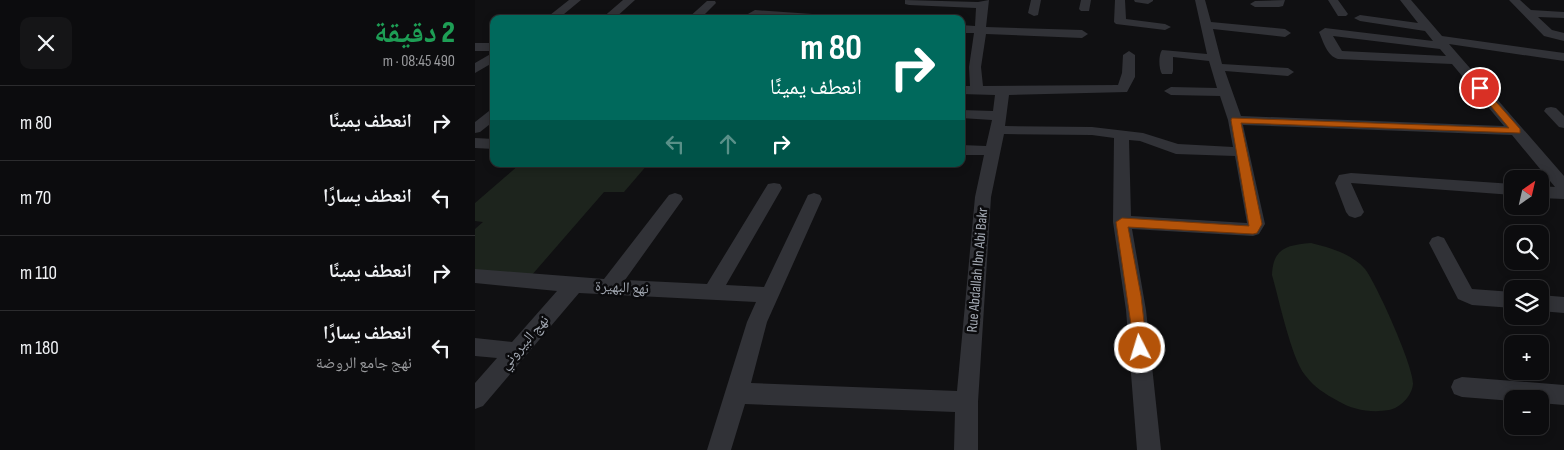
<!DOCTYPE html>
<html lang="ar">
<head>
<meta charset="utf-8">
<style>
	:root { --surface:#0c0c0e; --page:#151517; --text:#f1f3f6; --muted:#9a9b9e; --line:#2c2c2e }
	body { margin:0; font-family:"Sofia Sans Condensed","Noto Naskh Arabic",sans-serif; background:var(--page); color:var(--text); direction:rtl; height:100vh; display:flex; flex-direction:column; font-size:19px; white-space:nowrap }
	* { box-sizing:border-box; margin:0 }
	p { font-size:16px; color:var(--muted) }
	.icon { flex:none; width:28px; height:28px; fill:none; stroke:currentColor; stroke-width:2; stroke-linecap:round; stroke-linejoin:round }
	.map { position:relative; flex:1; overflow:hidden; direction:ltr }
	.details { display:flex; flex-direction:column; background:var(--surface); width:475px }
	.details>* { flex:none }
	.guide { position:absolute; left:15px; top:15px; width:475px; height:152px; border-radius:10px; box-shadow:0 2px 8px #0003,0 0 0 1px var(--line); direction:rtl; background:#00695c; color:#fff; overflow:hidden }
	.needle { width:32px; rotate:34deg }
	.fabs { position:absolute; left:1029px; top:170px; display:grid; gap:10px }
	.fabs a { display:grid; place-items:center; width:45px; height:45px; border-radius:10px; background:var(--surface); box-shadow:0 2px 8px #0003,0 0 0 1px var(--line); font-size:25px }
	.pin { position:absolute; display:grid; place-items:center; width:42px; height:42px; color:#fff; margin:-21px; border:2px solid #fff; border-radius:50%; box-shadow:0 1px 5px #0007 }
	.me { position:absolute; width:55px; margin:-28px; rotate:355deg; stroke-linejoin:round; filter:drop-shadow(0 0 4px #0008) }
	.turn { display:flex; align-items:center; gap:18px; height:105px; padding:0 20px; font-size:22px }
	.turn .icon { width:65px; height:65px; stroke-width:2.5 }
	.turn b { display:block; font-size:35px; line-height:42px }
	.lanes { display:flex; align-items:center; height:48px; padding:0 20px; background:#0003; justify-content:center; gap:25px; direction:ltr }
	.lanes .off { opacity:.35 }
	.round { display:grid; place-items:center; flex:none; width:52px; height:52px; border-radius:10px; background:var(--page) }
	.overview { display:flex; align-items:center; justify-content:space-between; height:85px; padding:0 20px }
	h1 { font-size:30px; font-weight:800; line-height:38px; color:#1e9e55 }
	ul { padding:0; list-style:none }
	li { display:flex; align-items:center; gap:15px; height:75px; padding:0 20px; border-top:1px solid var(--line) }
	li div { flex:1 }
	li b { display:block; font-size:19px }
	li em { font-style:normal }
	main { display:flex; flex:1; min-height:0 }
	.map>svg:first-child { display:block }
	.green { fill:#1d241d }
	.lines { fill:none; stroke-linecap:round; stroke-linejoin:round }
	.minor { fill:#313237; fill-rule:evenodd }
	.route { fill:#b45309; stroke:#753606 }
	.labels { text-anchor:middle; stroke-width:5; stroke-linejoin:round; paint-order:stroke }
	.street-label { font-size:15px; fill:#a2a8b2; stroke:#0b0b0d }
</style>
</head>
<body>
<main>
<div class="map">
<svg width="1089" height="450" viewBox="0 0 1089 450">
	<rect width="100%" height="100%" fill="#101012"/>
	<path class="green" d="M45,164h128l-24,28h-20l-73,84 -56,-5v-42l8,-7 -8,-1v-18z
		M836,243c19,5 40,10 54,26 11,14 49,98 48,115 -1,12 -13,24 -24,26 -18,3 -36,0 -51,-9 -13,-7 -24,-14 -33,-26 -14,-18 -26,-76 -33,-100 1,-27 15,-30 39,-32z"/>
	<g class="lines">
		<path class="minor" d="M94,0h12l-23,19h-13z
			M148,0h12l-21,19h-13z
			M430,0l73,2 11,-2 -3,27 96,3 6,4 -6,4 -96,-4 -5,33 2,19 135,-1 4,-12 1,-18 6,-4 6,4v22l-8,15 -118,3 -4,31 87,1 51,6 35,11 55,3 -5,-27 -8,-24 -49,-1 -7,-4 7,-4 46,1 -8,-27 -36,-4v14l-1,3h-10c-3,-5 -4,-18 0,-24l45,4 -12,-54h10l6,22 74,7 6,4 -6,4 -72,-8 9,35 66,4 6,4 -6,4 -63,-5 16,45 263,10 -52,-62 -114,-5c-11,-3 -15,-18 -19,-27l6,-4 108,13 -8,-10 -65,-10 -6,-3 6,-3 58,8 -18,-23h11l31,36 122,17v8l-115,-17 115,132v23l-24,-1v-12l15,1 -43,-52 -269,-10 22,99 -6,10 -6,2 -121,-7 14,81 15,140h-24l-11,-140 -13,-88 1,-84 -22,-3 -88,-1 -13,63 -13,205v48h-24l1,-38 -210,-8 -14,46h-24l40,-128 9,-20 -177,-9 -96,113 -8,3v-26l22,-25 -22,-2v-18l37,4 45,-51 -82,-8v-14l129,10 65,-84 6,-2 6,2 2,4 -58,81 82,4 61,-100 6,-1 6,1 2,4 -56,97 38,2 44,-92 6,-2 6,2 2,4 -55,123 -16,61 206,8 18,-194 9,-42h-23v-10l25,1 6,-26 -31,-2v-8l32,1 2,-16 -34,-1v-8h9l-1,-19 5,-34h-13v-8l14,1 1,-18 -67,-3 -4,-1zM858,36l107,13 6,7 -104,-5zM654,140l11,1 36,13 59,2 12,67 -116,-7z
			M556,0h10l-3,15 -4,1 -6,-3z
			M606,0h10l-2,11h-8l-2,-2z
			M640,0h10l1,19 39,5 6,3 -6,3 -49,-6 -2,-2z
			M659,0h19v1l-5,3 -13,-2z
			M810,0l-2,6 -4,1h-24l-5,-3 5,-3z
			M853,0h10l10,14 -2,2h-8z
			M1034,0h11l11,10 33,2v6l-26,-1 14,13 12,3v8l-20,-5z
			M232,1h8l1,2 -16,16h-13z
			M280,10l86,6 6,3 -90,-2 -4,2h-14z
			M0,43h19v8h-19z
			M19,52v10l-19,11v-10z
			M1076,107l5,1 8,8v12l-5,-1 -15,-16 2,-3z
			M19,110v11l-14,11 -5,1v-11l14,-11z
			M0,138l19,1v10l-19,-1z
			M876,173l162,11v11l-162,-12 13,29 -3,4 -6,2 -6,-2 -3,-4 -11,-29 4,-8z
			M963,236l6,2 28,51 41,3v16l-41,-3 -14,-6 -29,-56 3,-5z
			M1065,295l24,2v16l-24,-2z
			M987,377l102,8v20l-24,-2v-4h-27v2l-51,-4 -8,-3 -3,-7 3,-7z"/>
	</g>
	<path class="route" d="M1005,86l3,1 37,42v4l-279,-10 21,101 -5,9 -4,1 -125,-7 13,69 6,52 -2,4 -5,2 -5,-2 -19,-130 6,-4 127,8 -18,-106 1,-2 277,10 -33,-40z"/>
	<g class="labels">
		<g class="street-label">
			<text transform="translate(502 270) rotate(-85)" y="5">Rue Abdallah Ibn Abi Bakr</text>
			<text transform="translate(147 287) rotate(3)" y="5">نهع البهيرة</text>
			<text transform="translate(49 342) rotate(-49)" y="5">نهج البيروني</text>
		</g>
	</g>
</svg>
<div class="fabs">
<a><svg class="needle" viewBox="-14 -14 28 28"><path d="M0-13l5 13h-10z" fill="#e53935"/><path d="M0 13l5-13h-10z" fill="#9a9b9e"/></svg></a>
<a><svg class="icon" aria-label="search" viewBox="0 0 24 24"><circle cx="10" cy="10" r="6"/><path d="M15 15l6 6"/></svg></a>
<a><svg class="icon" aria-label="layers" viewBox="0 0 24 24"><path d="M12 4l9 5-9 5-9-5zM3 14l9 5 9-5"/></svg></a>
<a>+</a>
<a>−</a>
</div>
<div class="pin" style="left:1005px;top:88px;background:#d93025"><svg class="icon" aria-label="arrive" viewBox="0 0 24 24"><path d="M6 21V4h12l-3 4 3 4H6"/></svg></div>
<svg class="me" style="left:665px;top:348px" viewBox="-20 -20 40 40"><circle r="17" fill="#b45309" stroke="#fff" stroke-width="3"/><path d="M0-11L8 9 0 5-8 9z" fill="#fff"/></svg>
<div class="guide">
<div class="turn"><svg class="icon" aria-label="right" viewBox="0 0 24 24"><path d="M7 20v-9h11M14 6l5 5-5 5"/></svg><div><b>80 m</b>انعطف يمينًا</div></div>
<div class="lanes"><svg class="icon off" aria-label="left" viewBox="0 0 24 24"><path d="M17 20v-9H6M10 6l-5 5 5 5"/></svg><svg class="icon off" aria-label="ahead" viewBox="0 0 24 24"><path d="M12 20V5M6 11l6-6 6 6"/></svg><svg class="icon" aria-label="right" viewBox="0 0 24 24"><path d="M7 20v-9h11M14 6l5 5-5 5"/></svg></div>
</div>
</div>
<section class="details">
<div class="overview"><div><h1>2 دقيقة</h1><p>490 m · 08:45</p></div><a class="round"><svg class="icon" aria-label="close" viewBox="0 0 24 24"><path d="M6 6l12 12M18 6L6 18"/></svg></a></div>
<ul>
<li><svg class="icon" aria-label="right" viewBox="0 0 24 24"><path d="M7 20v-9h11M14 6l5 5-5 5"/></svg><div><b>انعطف يمينًا</b></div><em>80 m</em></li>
<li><svg class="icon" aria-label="left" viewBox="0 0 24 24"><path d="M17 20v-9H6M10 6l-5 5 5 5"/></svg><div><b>انعطف يسارًا</b></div><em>70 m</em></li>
<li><svg class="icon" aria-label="right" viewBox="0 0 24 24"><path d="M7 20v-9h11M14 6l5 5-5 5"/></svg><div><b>انعطف يمينًا</b></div><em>110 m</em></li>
<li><svg class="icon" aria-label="left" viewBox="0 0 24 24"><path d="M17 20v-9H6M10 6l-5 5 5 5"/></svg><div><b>انعطف يسارًا</b><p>نهج جامع الروضة</p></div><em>180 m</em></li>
</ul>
</section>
</main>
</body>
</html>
